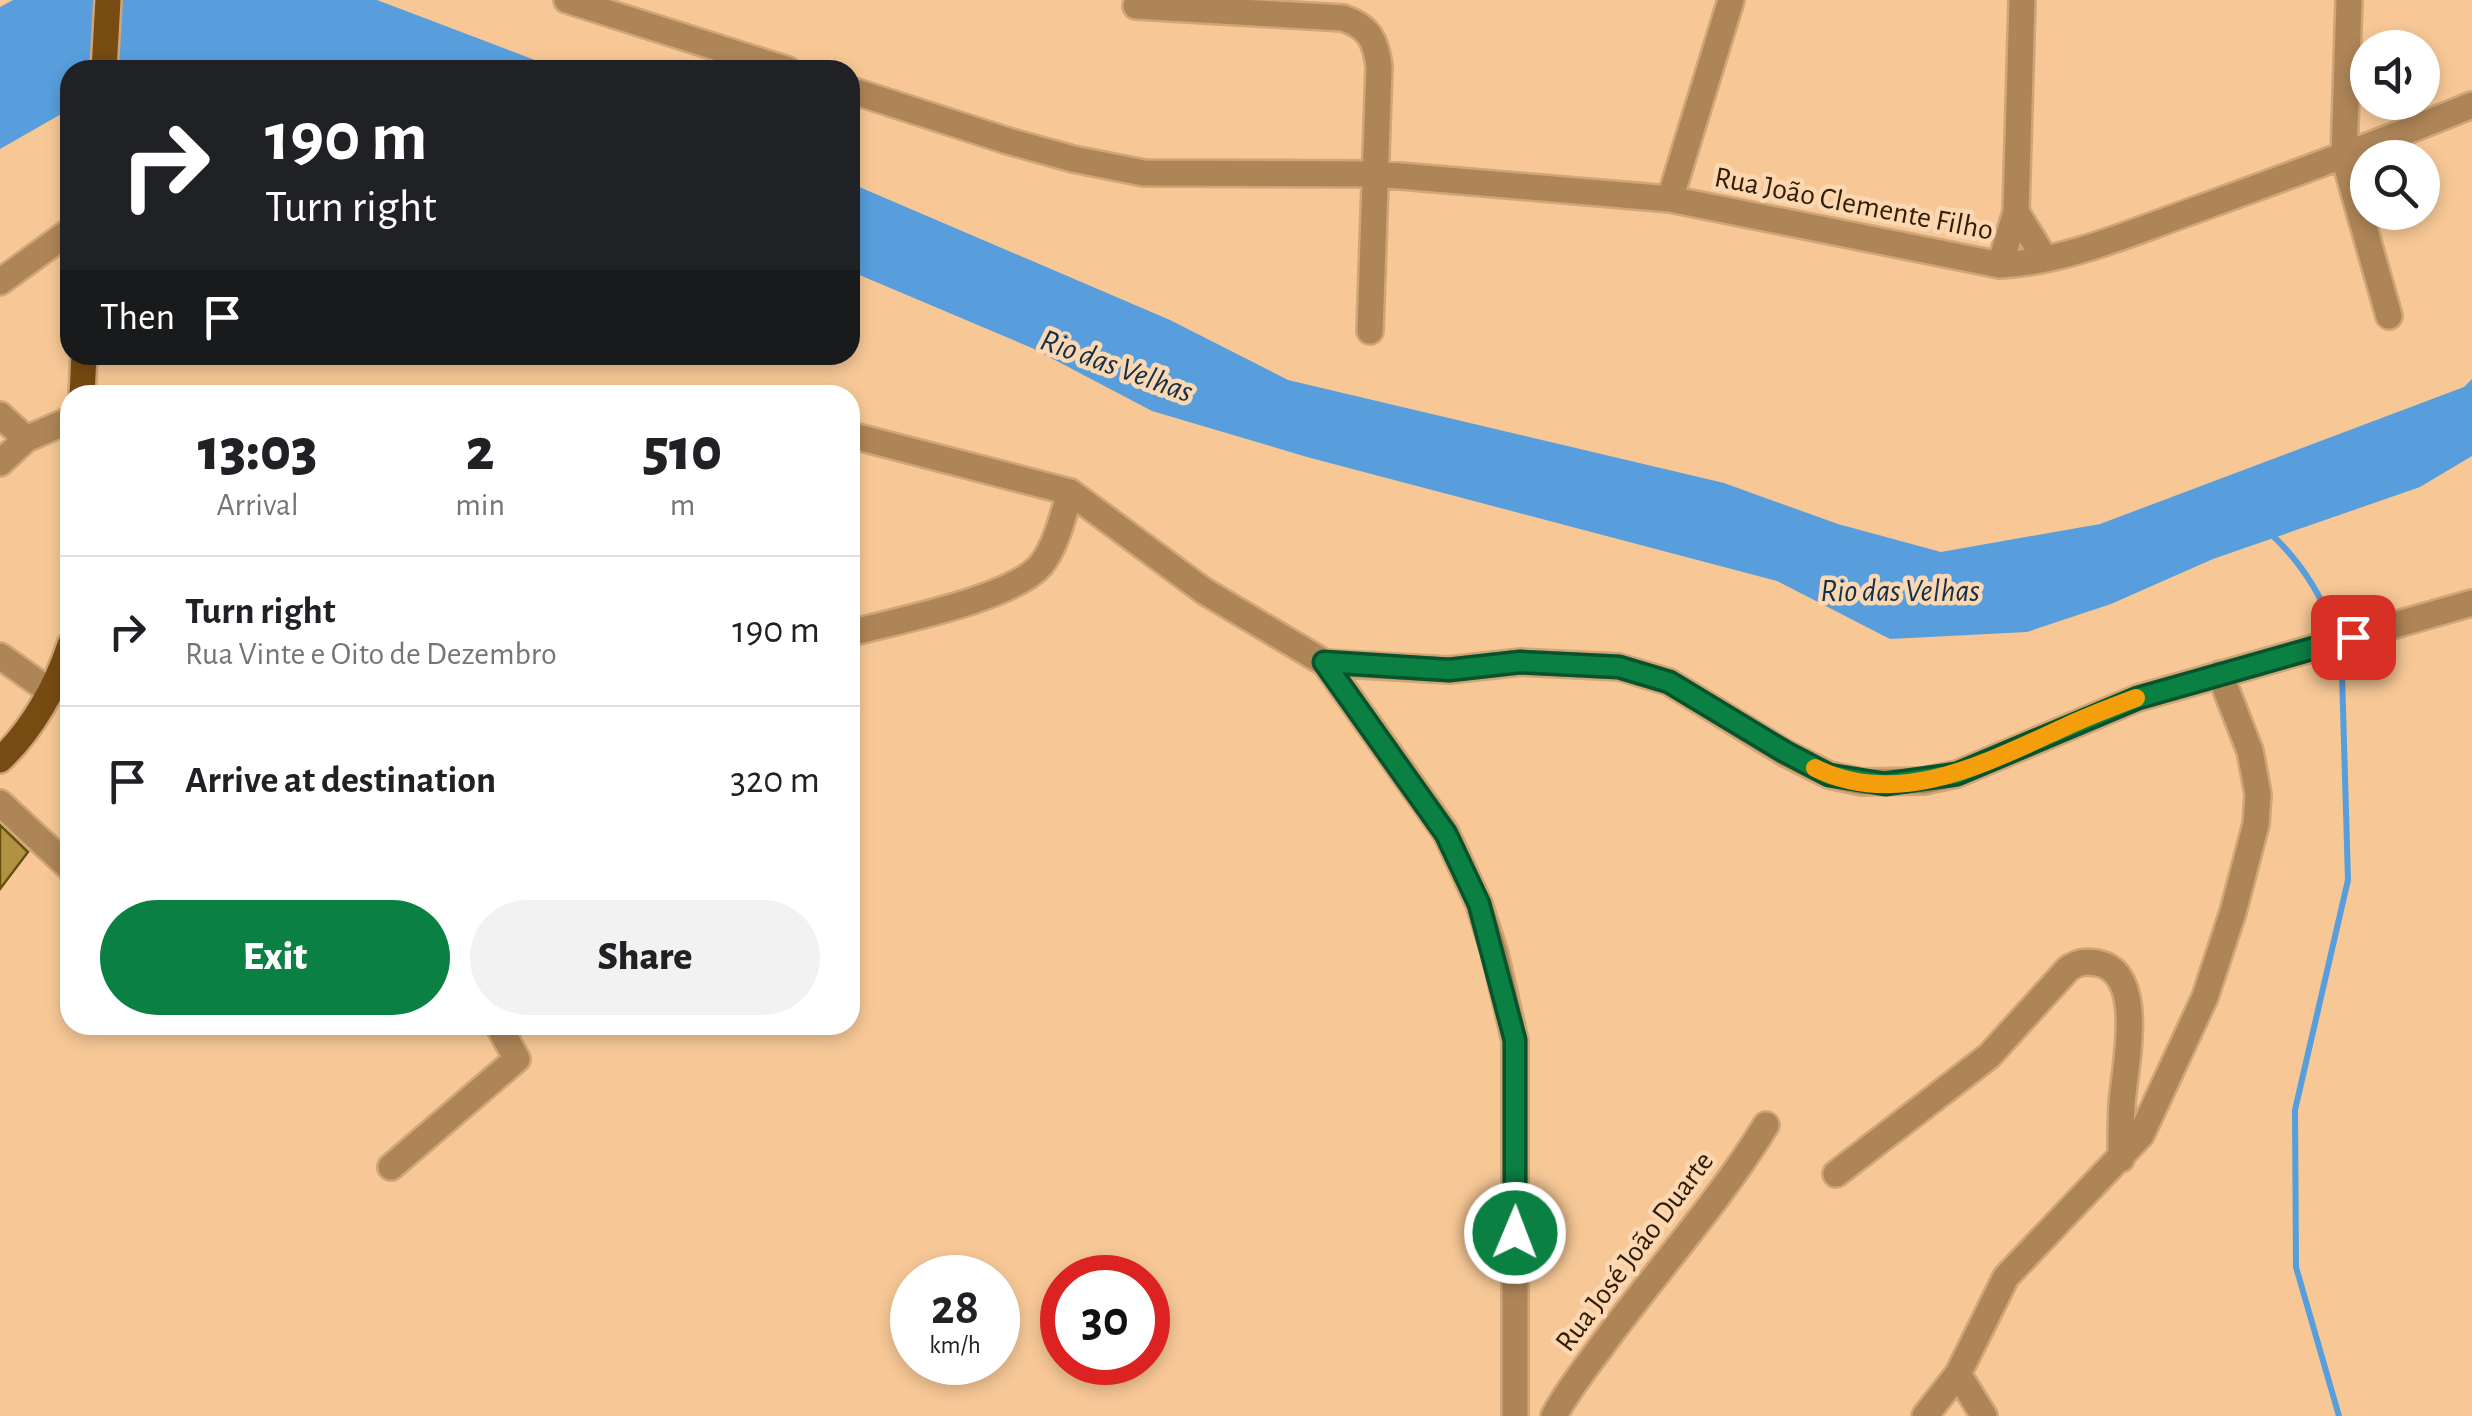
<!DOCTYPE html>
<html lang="en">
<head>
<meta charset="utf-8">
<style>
	:root { --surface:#fff; --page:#f2f2f2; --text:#202124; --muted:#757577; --line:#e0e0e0; --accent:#0b8043 }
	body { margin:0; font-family:"Alegreya Sans",sans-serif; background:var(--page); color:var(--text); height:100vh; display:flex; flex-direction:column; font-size:38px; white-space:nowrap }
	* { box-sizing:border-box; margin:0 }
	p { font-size:32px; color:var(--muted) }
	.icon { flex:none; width:55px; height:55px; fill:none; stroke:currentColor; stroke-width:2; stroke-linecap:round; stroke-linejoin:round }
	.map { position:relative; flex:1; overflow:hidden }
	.sheet { position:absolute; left:60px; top:385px; width:800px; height:650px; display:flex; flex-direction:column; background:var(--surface); border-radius:30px; box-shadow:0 5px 15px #0003 }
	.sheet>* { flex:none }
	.top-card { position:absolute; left:60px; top:60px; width:800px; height:305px; border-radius:30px; box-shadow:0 5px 15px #0003; background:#202124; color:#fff; overflow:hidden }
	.fabs { position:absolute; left:2350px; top:30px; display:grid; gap:20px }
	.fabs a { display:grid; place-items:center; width:90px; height:90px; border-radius:50%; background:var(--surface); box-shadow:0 5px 15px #0003; font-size:50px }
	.speed { position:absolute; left:890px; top:1255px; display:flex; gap:20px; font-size:50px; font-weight:700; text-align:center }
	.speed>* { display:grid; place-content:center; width:130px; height:130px; border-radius:50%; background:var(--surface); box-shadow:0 5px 15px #0003; line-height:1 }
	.speed small { font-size:25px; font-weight:400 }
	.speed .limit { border:15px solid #d22; background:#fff; color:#111 }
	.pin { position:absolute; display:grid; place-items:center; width:85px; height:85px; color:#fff; margin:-42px; border-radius:20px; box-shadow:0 5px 15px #0006 }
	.me { position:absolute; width:110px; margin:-55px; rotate:1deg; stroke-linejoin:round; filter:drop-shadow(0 0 8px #0008) }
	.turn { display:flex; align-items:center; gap:35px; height:210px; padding:0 40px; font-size:45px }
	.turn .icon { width:130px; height:130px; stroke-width:2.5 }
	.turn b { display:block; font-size:70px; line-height:85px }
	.then { display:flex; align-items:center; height:95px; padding:0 40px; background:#0003; gap:20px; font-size:38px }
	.eta { display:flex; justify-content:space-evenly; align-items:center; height:170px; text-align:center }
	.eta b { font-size:60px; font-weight:800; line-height:70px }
	.cta { display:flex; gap:20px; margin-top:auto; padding:20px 40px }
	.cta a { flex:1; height:115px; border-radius:60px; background:var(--accent); color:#fff; font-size:40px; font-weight:800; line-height:115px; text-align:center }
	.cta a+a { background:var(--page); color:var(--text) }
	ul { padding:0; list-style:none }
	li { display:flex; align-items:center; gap:30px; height:150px; padding:0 40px; border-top:2px solid var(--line) }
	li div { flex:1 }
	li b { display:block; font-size:38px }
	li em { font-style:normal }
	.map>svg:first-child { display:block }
	.water { fill:#589edd }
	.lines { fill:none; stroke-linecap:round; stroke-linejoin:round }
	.stream { stroke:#589edd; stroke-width:6 }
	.building { fill:#b19243; stroke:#66500e; stroke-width:2.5 }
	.minor-casing { stroke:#d0a678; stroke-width:30 }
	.major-casing { stroke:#d0a678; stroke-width:30 }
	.minor { stroke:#ae8557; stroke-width:25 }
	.major { stroke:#774b11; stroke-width:25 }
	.route-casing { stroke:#07532c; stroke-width:25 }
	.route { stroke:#0b8043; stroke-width:18 }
	.slow { stroke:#f59e0b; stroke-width:18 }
	.labels { text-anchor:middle; stroke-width:9; stroke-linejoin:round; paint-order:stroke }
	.street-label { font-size:30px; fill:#321c02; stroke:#fbd7b2 }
	.water-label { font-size:32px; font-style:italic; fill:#12304a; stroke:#fbd7b2 }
</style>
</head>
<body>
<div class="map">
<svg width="2472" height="1416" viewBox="0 0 2472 1416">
	<rect width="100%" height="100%" fill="#f7c896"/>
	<path class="water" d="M13,0h364l184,70h-235l-65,-10 -99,10h-92v39l-70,40v-142z
		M850,183l320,137 118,60 436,103 114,41 103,28 159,-28 364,-137 8,-8v77l-52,31 -207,72 -102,45 -84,28 -137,7 -113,-58 -470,-124 -155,-46 -120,-63 -182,-77z"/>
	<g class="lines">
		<path class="stream" d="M2269,532c29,27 49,56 63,93
			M2339,1416l-43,-149 -1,-157 53,-230 -6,-206"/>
	</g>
	<path class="building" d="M0,825l28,27 -28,37z"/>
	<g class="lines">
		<defs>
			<path id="minor" d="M567,0l221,70
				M2349,0l-5,157 45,159
				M1136,6l207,12c26,9 33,22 36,49l-9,264
				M850,90l158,51 65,18 71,14 233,1 293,25 330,66c62,-3 126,-30 184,-51 97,-35 193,-70 288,-109
				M1670,199l61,-199
				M2016,212l29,47
				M2000,265l16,-53 6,-212
				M0,282l70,-51
				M0,415l26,24
				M850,435l220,57 134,99 121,72 124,7 72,-8 98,5 50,15 116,71 44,22 33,7 62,-1 33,-7 181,-76 334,-95
				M0,463l26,-24 44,-19
				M850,633c46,-12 162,-34 191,-68 15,-19 22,-49 29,-73
				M0,656l51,36
				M1325,663l121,170 33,71 16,50 20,87v375
				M0,803l70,65
				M391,1167l126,-108 -19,-34
				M1836,1174l153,-118 79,-87c10,-7 17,-8 29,-6 51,9 27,106 25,141 -1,19 -1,37 -1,55
				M1958,1374l26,42
				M1554,1416c14,-27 34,-51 52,-76 53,-72 113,-138 160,-215
				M1925,1416l33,-42 48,-97 135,-142 64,-138 28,-85 23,-88 2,-30 -8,-43 -30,-77"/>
			<path id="major" d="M104,70l4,-70
				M82,395l2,-40
				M0,760c32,-30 56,-73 70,-115"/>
		</defs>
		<use href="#minor" class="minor-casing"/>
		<use href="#major" class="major-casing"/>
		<use href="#minor" class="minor"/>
		<use href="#major" class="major"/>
	</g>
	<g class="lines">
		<defs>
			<path id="route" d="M1515,1233v-193l-36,-136 -33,-70 -122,-172 125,8 71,-8 99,5 50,15 116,70 44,23 56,9 72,-10 181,-76 215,-61"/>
		</defs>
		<use href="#route" class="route-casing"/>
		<use href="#route" class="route"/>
		<path class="slow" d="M1815,768c84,42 173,-6 250,-41 23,-11 47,-20 71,-29"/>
	</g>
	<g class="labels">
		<g class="street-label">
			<text transform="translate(1854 203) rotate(11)" y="10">Rua João Clemente Filho</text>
			<text transform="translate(1634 1251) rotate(-53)" y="10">Rua José João Duarte</text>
		</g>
		<g class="water-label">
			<text transform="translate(1117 365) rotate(20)" y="11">Rio das Velhas</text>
			<text x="1900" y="601">Rio das Velhas</text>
		</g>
	</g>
</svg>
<div class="fabs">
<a><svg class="icon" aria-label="sound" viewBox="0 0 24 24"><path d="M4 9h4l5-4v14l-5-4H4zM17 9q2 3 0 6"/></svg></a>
<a><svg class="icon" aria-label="search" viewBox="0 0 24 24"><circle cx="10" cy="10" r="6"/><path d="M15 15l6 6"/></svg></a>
</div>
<div class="speed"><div>28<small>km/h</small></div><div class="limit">30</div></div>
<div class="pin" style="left:2353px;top:637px;background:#d93025"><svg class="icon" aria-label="arrive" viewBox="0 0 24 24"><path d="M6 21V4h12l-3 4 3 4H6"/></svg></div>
<svg class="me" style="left:1515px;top:1233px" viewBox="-20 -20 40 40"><circle r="17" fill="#0b8043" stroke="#fff" stroke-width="3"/><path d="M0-11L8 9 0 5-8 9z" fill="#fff"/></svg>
<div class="top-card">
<div class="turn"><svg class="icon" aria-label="right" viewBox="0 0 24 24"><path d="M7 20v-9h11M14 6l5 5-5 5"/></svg><div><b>190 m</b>Turn right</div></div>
<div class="then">Then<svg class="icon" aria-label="arrive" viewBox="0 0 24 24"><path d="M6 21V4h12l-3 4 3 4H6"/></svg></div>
</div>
<section class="sheet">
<div class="eta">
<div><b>13:03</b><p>Arrival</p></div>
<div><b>2</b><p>min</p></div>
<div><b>510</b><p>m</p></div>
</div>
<ul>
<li><svg class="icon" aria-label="right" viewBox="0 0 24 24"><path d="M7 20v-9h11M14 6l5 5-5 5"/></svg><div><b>Turn right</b><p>Rua Vinte e Oito de Dezembro</p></div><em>190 m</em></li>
<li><svg class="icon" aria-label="arrive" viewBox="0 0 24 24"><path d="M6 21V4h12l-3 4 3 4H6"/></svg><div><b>Arrive at destination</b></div><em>320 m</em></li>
</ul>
<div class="cta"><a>Exit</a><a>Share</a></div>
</section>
</div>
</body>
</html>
